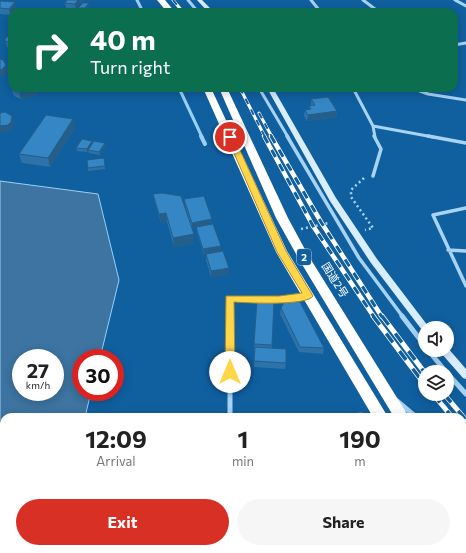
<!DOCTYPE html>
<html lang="en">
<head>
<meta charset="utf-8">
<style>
	:root { --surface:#fff; --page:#f6f6f6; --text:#222; --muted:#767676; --accent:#d93025 }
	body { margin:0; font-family:Commissioner,"Noto Sans JP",sans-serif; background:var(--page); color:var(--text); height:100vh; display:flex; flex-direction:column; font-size:15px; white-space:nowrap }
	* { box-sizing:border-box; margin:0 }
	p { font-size:13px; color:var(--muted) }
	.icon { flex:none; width:22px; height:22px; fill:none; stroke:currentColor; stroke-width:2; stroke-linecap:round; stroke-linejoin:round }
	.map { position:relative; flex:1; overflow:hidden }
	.details { position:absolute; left:0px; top:413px; width:466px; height:140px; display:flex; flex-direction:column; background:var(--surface); border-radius:12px 12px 0 0; box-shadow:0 2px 10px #0003 }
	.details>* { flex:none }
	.top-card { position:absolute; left:8px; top:8px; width:450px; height:84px; border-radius:12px; box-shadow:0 2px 10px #0003; background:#0b6e4f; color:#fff; overflow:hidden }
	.controls { position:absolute; left:418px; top:321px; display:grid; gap:8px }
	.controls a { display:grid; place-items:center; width:36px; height:36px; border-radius:50%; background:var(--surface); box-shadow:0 2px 10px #0003; font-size:20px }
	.speed { position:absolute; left:12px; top:349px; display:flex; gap:8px; font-size:20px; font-weight:700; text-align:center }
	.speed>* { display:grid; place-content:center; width:52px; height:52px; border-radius:50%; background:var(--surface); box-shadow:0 2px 10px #0003; line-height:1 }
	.speed small { font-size:10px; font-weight:400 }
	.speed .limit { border:6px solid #d22; background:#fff; color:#111 }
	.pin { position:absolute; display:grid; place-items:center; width:34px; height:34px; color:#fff; margin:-17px; border:2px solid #fff; border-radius:50%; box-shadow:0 1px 4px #0007 }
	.me { position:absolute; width:44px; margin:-22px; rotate:0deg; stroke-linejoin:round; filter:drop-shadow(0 0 3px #0008) }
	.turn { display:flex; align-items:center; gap:14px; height:84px; padding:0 16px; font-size:18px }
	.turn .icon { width:52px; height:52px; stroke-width:2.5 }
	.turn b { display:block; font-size:28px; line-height:34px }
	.eta { display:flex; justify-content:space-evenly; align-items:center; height:68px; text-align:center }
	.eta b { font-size:24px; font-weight:700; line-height:28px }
	.action { display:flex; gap:8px; margin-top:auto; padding:8px 16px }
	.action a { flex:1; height:46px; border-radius:24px; background:var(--accent); color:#fff; font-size:16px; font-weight:700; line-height:46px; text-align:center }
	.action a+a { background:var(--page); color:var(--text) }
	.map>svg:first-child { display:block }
	.water { fill:#3d74a1; stroke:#99d0f8; fill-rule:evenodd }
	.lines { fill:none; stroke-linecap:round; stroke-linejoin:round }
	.stream-far1 { stroke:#99d0f8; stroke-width:3 }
	.stream { stroke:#99d0f8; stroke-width:4 }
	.path { stroke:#a7d3f5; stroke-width:2.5; stroke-dasharray:2 3; stroke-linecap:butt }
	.street-far2 { stroke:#a7d3f5; stroke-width:3 }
	.street-far1 { stroke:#a7d3f5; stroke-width:3.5 }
	.street { stroke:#a7d3f5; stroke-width:5 }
	.secondary { fill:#d8edfe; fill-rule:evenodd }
	.highway { fill:#fff; fill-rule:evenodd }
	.rail-far2-casing { stroke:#fff; stroke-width:3 }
	.rail-far1-casing { stroke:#fff; stroke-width:4.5 }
	.rail-casing { stroke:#fff; stroke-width:5 }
	.rail-far2 { stroke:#105f9f; stroke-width:2; stroke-dasharray:6; stroke-linecap:butt }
	.rail-far1 { stroke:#105f9f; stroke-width:3; stroke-dasharray:8; stroke-linecap:butt }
	.rail { stroke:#105f9f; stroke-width:3.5; stroke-dasharray:11; stroke-linecap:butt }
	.wall { fill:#2d73a9 }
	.shaded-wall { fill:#245e89 }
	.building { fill:#3486c4; stroke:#245e89 }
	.route { fill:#ffd54a; stroke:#a68a30 }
	.labels { text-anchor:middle; stroke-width:3; stroke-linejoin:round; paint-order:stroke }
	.shield { fill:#105f9f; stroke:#b7cfe2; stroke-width:1 }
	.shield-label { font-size:10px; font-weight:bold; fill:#fff }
	.street-label { font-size:11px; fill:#fff; stroke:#105f9f }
</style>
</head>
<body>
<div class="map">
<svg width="466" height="553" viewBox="0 0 466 553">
	<rect width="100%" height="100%" fill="#105f9f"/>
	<path class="water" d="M0,181l98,13 21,86 -19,78h-19v34h10l-6,25h-81v132h47l-1,4h-50zM21,358h34v34h-34z"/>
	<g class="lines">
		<path class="stream-far1" d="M137,0l6,12
			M179,88l23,49"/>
		<path class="stream" d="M201,136l4,8"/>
		<path class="path" d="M364,178l-13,12v7l22,31 -8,2
			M301,229l28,-6"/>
		<path class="street-far2" d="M188,0l10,12
			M311,0l8,10 15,2
			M363,0l16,12
			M455,0l11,6
			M343,12l31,-3
			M454,45l12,-2
			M259,88l29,49
			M353,88l20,38 2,11
			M412,88l16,6 38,6
			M373,126l60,11"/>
		<path class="street-far1" d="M287,136l72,122 44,59
			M428,136l38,7
			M373,176l8,-27 -7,-13
			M466,208l-33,7 33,71
			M448,250l18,1
			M230,317v-19l49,2 27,-4"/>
		<path class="street" d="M230,316v101
			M402,316l23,30
			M428,350l18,22
			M447,373l19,21
			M397,401l19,16
			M462,462l4,4
			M462,494h4
			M224,549v4"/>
		<path class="secondary" d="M197,0h5l12,12h-6z
			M267,88h6l63,110 41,61 51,67 1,2h-4v4l-3,-2 -51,-67 -41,-62z
			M447,347l19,22v10l-3,-1 -22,-25 -1,-3h7z"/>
		<path class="highway" d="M157,0h8l10,12h-8z
			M203,88h8l76,163 101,166h-15l-97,-165z
			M219,88h8l61,130 20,37 101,162h-15l-94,-156 -24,-43z
			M462,511l4,2v20l-4,-2z
			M443,549h16l1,4h-16z"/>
		<defs>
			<path id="rail-far2" d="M173,0l10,12
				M240,88l25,49
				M259,113l13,24"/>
			<path id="rail-far1" d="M264,136l49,90 61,91
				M271,136l50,86 61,95"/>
			<path id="rail" d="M373,316l52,69
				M382,316l43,57
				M433,394l19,23
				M444,394l22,26
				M462,429l4,5"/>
		</defs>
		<use href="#rail-far2" class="rail-far2-casing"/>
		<use href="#rail-far1" class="rail-far1-casing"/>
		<use href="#rail" class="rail-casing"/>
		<use href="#rail-far2" class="rail-far2"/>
		<use href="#rail-far1" class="rail-far1"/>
		<use href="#rail" class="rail"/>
	</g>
	<path class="wall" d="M67,0h17l-8,9 -10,-1 -1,-5z
		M0,1l17,7 -4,4h-1l-1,3 -11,-1z
		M89,6l-4,5h-6l-1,-3z
		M12,34v15l-5,-2 -2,-8z
		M12,88h27v3l-4,5 -14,3 -7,-3 -2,-6z
		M311,99l26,12 -1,6 -29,4 -3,-5 1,-6h4v-4l2,-1z
		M75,128l-25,39 -28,-4 -3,-9z
		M92,141l1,1 13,4 -6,9 -11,-2 -1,-2 -1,1 -10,-1 -1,-3z
		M104,158l1,11 -17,2v-3z
		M153,194l41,49 -20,4 -7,-25 -6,1 -6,-20z
		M184,199l28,20v5l17,50 -18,3 -5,-17v-5h-2l-7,-22 -1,-5 -4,1 -7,-24z
		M257,300l17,1 -2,48 14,14 -1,6 -31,-2 1,-17h-1z
		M281,308l43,40 -1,6 -24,-2 -19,-38z"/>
	<path class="shaded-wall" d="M78,0h6l-8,9 -1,-5z
		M15,2l2,6 -4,4h-1v1l-1,2 -2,-6z
		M89,3v3l-4,5v-3z
		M6,65l2,6 -5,5 -3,1v-7z
		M35,88h4v3l-4,5 -14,3 -2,-6z
		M337,111l-1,6 -29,4 1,-6z
		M12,116l2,6 -1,6 -3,3 -10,2v-7z
		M73,119l2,9 -25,39 -2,-9z
		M92,141l1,3 -5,6v1l-1,1v-3z
		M105,143l1,3 -6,9 -1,-3z
		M166,213l1,9 -6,1 -2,-9z
		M212,219v6l-20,4v-6z
		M194,234v9l-20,4 -1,-9z
		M221,246v6l-17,3 -1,-6z
		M229,268v6l-18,3v-6z"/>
	<path class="building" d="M67,0h11l-3,4 -10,-1z
		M0,1l15,1 -6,7 -9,-1z
		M83,3h6l-4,5h-7z
		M12,34v9l-7,-2v-2l4,-4z
		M0,59l3,1 3,5 -5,5h-1z
		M12,88h23l-2,2 -14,3 -7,-3z
		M328,97l9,14 -29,4 -3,-5 6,-1 -2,-3 6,-1 -4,-6z
		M5,112l7,4 -1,6 -3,3 -8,1v-13z
		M46,115l27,4 -25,39 -29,-4z
		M82,139l10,2 -5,8 -11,-1z
		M94,141l11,2 -6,9 -11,-2z
		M104,158l1,8 -17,2 -1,-8z
		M162,193l19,3 13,38 -21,4 -7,-25 -7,1 -6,-20z
		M204,196l8,23 -20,4 -8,-24z
		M213,224l8,22 -18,3 -7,-22z
		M223,251l6,17 -18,3 -5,-17z
		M286,299l14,3 24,46 -24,-1 -19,-39z
		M257,300l17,1 -2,44 -18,-1z
		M255,347l31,2v14l-32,-2z
		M362,411l4,6h-22z
		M250,549h141v4h-141z"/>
	<path class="route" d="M228,135l6,2 52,114 27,45c-6,10 -65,7 -79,6l1,70 -2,4h-7l-1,-4 1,-76h53l23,-3 -25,-41 -50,-115z"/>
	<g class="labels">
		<rect class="shield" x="297" y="249" width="14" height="16" rx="3"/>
		<g class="shield-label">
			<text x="304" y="261">2</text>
		</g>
		<g class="street-label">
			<text transform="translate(335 280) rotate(58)" y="4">国道2号</text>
		</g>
	</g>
</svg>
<div class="controls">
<a><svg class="icon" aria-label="sound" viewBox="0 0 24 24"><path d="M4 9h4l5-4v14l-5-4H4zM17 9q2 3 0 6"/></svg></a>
<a><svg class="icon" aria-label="layers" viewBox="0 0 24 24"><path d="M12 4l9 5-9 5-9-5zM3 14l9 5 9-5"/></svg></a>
</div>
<div class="speed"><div>27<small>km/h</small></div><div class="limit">30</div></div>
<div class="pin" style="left:230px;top:137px;background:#d93025"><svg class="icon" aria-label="arrive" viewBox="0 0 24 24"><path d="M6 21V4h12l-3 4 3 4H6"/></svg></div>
<svg class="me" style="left:230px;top:372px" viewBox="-20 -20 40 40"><circle r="19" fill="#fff"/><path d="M0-13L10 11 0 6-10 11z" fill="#ffd54a"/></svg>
<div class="top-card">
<div class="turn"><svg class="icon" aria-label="right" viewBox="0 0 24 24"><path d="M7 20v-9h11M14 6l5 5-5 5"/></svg><div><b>40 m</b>Turn right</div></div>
</div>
<section class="details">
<div class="eta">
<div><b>12:09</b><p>Arrival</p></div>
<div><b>1</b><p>min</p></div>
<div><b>190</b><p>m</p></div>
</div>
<div class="action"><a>Exit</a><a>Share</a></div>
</section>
</div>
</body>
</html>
